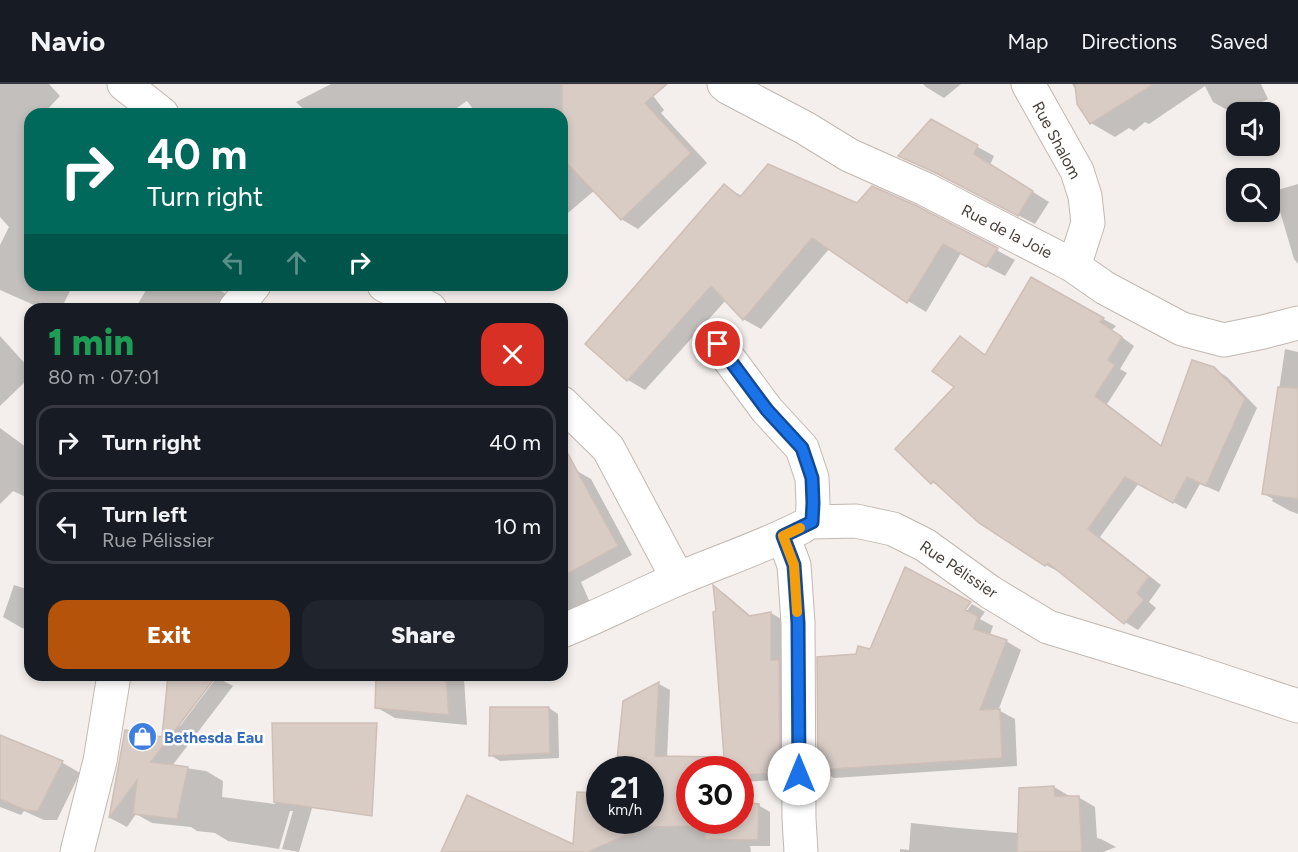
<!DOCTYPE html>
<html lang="en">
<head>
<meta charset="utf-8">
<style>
	:root { --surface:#171b24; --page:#20242c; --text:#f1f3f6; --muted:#9ea1a6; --line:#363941; --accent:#b45309 }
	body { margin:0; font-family:Figtree,sans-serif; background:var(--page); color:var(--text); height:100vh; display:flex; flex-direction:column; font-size:22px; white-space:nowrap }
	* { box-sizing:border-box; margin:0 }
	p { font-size:20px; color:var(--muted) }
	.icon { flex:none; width:33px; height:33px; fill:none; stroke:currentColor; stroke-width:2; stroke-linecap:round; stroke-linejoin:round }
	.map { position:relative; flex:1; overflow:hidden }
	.sheet { position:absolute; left:24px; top:219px; width:544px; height:378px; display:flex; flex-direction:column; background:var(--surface); border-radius:18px; box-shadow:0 3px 9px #0003 }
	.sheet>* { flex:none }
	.top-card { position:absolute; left:24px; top:24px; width:544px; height:183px; border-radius:18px; box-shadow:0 3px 9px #0003; background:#00695c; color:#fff; overflow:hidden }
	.buttons { position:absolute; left:1226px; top:18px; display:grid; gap:12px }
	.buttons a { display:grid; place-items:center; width:54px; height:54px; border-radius:12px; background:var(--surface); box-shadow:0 3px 9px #0003; font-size:30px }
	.speed { position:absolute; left:586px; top:672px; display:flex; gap:12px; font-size:30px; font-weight:700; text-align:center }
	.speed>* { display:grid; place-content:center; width:78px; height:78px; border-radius:50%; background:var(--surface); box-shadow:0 3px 9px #0003; line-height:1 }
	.speed small { font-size:15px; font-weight:400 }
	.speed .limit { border:9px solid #d22; background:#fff; color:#111 }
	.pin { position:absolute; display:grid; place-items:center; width:51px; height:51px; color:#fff; margin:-26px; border:3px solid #fff; border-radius:50%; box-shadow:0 2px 6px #0007 }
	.me { position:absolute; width:66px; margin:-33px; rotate:0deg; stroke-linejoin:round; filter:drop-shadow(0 0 4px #0008) }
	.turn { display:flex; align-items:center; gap:21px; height:126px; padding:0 24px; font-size:27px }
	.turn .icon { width:78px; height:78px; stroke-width:2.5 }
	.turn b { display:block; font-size:42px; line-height:51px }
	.lanes { display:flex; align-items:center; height:57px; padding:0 24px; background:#0003; justify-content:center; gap:30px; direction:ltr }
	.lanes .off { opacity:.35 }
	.round { display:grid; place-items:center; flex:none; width:63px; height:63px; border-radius:18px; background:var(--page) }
	.overview { display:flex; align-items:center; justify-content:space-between; height:102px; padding:0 24px }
	h1 { font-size:36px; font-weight:800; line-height:45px; color:#1e9e55 }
	.primary-button { display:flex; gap:12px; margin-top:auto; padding:12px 24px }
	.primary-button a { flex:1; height:69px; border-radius:18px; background:var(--accent); color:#fff; font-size:24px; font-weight:800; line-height:69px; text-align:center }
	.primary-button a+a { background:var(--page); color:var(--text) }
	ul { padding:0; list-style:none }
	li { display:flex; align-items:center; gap:18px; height:75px; margin:0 12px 9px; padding:0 12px; border:3px solid var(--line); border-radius:18px }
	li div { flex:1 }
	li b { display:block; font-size:22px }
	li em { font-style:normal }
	header { display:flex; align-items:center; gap:36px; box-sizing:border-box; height:84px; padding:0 30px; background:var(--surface); border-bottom:2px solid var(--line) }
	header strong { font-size:28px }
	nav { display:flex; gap:33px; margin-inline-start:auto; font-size:21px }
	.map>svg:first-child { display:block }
	.shadow { fill:#0003; fill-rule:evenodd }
	.building { fill:#d8ccc5; stroke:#cfbfb6; stroke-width:1.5 }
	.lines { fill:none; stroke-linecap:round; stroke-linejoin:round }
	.minor-casing { stroke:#c2b8b2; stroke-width:35 }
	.minor { stroke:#fff; stroke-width:33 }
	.route-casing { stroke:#114b97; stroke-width:15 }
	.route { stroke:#1a73e8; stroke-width:10 }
	.slow { stroke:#f59e0b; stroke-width:10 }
	.labels { text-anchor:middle; stroke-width:5; stroke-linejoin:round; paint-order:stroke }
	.street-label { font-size:16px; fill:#483f3a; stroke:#fff }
	.shop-label { font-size:16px; font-weight:bold; fill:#366cbe; stroke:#fff; text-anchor:start }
</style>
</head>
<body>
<header>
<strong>Navio</strong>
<nav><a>Map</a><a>Directions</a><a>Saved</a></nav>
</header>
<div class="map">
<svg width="1298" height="768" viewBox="0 0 1298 768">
	<rect width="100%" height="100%" fill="#f4efec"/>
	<path class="shadow" d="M0,0h49l11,12 -17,18h-13v171h43l-12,24h-18l-43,-19v-45l9,-18 -9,-10z
		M331,0h313l20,26 -3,3 46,50 -69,66 -17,-10 -26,-29 -33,28v-104h-85l-10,-13 -19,13h-139l-13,-12z
		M923,0h38l-17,14 -18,-11z
		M1072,0h189l7,15 -25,13h-7v3l-23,-13 -8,-16 -56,38 -4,-2 -11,9 -5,-3 -14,9 -24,-14 -13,-30z
		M931,37l63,35 -4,9 59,37 -14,22 -134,-68z
		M1298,100v80l-4,-5 -20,-68z
		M724,102l18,10 116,9 58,2 99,53 -10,16 -44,-23 -35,59 -18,-11 -78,-53 -69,81 -18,-10 -17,-19 -81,90 -17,-10z
		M1031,195l85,47 -4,4 22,16 -14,23 7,4 -20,31 55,42 52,-77 13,8 30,31 -38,84 -19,-8 -14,25 -47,-26 -39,54 61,48 -12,17 7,6 -18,22 -13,-8 -65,-51 -1,1 -13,-7 -101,-75 -13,-8 25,-95 3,-49 27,18z
		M149,201h62l15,9 -8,15h-83z
		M455,201h10l-4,4z
		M0,252l30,33v8l-30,29z
		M1285,265l13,3v162l-8,-3 -18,-10 1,-2 -9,-5z
		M0,344l30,22v49l-17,-8 -13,13z
		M577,387l14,8 41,76 -51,27 10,23 -29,12v-140z
		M14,501l16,5v40l-8,-2 -19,-11z
		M715,504l10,6 27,23 19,-4 12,7 9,159 -51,3v-12h-51v50h51v-17l17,2 12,7v34h-20l1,6h-308l131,-6 26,-51v25h51l8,-136 11,6 -3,68 59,1 -8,-147z
		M972,520l13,8 -5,7 13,7 -3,9 16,6 15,9 -23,61h2l15,8 2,47 -183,12 -15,-8 38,-114 102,-41 3,2z
		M170,591h33l13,2 17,9 -61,80 34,5 17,10 -1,16 53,7 -1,-80 60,10 -35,118 -17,-3 11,-38h-3l-11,38 -51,-8 -13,-8 -18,-2 -6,-4 -39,-4 -16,-9 -9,13 -17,-9 16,-86 38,7zM210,597h4l-34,45 -2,-2z
		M377,591h81l6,3 3,47 -72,-7 -19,-11z
		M549,624l9,6 1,44 -59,3 -10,-6z
		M0,653l63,26 17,10 -23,47h-13l-20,-9 -3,4 -21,-8z
		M1054,703l17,10h7l17,10 2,31 4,1 15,8 -13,5h-203v-3l9,1 2,-27 47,5 61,5z"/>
	<path class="building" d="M562,0h105l-22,19 46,50 -70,67 -59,-62z
		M1075,0h79l-64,40 -13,-20z
		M931,35l47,26 -4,9 59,37 -15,25 -84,-44 -36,-16z
		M768,80l89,39 15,-17 45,20 81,42 -12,19 -43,-23 -36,59 -95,-65 -69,82 -32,-34 -84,95 -42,-37 139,-160 16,13z
		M1031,193l73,41 -4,4 22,15 -14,23 7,5 -20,31 66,50 31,-86 22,7 31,32 -39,87 -19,-9 -14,26 -48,-26 -37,52 61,48 -12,16 7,7 -20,24 -76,-61 -3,3 -66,-43 -46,-42 -2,3 -36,-35 59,-62 -22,-16 28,-35 25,19z
		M1278,303l20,1v111l-36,-5z
		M562,359l56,103 -56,31z
		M905,483l66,35 -6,8 13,6 -4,13 33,11 -27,70 20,-1 2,49 -184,12 -1,-113 39,-3 2,-8 12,3z
		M713,501l36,31 22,-4v48h8l1,113 -39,2v-5h-51v50h51v-18l18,2 -1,36 -53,-1v-13l-60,1 -55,24 1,1h-150l26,-57 106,49 4,-52 23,1v27h51v-50h-35l7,-69 36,-19 -4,74 69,1 -11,-145 3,-1z
		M168,591h49l-66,87 37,5 -11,52 -44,-5 4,-34 -28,38 16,-88 37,7z
		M376,591h70l3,40 -74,-7z
		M490,623h59l1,46 -61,3z
		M272,639h105l-5,93 -98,-14z
		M0,651l63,26 -25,50 -13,-1 -25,-11z
		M1054,702l1,10h24l3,56h-65l2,-64z"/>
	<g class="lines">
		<defs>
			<path id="minor" d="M124,0l38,30
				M724,0l5,4 76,40 44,27 76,34 147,76 33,23 77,41 42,11 39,-8 35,-9
				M1028,0l49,87 8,25 3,27 -10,31 -6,11
				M384,201l46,24
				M235,225l19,-24
				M718,260l49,66 35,38 10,30 1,25 -1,19 44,-1 37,8 32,16 65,47 58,35 141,43 109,36
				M562,319l46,45 70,131
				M783,452l11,29 4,58 1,196 2,33
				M562,547c40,-16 78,-36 118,-53 40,-17 83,-31 122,-51
				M77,768l23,-91 14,-86"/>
		</defs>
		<use href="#minor" class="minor-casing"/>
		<use href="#minor" class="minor"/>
	</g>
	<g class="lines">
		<defs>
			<path id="route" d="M718,260l49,66 35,38 10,30 1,25 -1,19 -29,14 11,29 4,58 1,151"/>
		</defs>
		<use href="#route" class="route-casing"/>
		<use href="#route" class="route"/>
		<path class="slow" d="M797,528l-3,-47 -11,-29 17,-8"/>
	</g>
	<defs>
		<symbol id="shop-disc" viewBox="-11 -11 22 22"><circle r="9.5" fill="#3f7fe0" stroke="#fff"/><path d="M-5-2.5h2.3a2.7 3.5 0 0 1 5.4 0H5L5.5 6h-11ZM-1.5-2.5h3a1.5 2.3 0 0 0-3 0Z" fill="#fff"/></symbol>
	</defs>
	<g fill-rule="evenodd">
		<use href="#shop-disc" x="126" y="636" width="33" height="33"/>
	</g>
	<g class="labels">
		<g class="street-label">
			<text transform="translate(1057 56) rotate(62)" y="6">Rue Shalom</text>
			<text transform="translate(1007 147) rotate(27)" y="6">Rue de la Joie</text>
			<text transform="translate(959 485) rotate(34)" y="6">Rue Pélissier</text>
		</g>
		<g class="shop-label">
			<text x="164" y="659">Bethesda Eau</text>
		</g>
	</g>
</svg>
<div class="buttons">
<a><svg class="icon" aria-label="sound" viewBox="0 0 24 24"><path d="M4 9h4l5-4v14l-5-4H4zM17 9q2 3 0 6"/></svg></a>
<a><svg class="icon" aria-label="search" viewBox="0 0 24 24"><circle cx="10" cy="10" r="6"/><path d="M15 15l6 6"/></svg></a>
</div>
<div class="speed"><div>21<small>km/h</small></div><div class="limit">30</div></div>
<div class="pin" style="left:718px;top:260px;background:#d93025"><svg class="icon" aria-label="arrive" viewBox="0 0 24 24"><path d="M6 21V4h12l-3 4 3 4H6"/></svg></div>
<svg class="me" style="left:799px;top:690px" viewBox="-20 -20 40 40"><circle r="19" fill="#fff"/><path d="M0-13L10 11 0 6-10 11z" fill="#1a73e8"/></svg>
<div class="top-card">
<div class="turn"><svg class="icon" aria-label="right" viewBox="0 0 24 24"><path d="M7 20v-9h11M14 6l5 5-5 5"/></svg><div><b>40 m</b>Turn right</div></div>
<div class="lanes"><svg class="icon off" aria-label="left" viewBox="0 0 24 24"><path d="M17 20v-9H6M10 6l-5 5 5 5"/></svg><svg class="icon off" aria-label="ahead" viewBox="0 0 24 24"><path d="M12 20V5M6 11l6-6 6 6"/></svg><svg class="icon" aria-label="right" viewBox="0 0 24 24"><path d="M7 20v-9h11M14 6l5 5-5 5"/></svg></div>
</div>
<section class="sheet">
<div class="overview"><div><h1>1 min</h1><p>80 m · 07:01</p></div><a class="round" style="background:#d93025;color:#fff"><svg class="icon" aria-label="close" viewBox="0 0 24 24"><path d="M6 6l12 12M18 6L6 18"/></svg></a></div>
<ul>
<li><svg class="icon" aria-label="right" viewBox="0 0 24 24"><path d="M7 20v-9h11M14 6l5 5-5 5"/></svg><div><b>Turn right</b></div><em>40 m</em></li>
<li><svg class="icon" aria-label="left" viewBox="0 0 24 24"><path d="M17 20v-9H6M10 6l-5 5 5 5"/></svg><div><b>Turn left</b><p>Rue Pélissier</p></div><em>10 m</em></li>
</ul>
<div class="primary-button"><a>Exit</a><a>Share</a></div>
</section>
</div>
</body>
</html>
